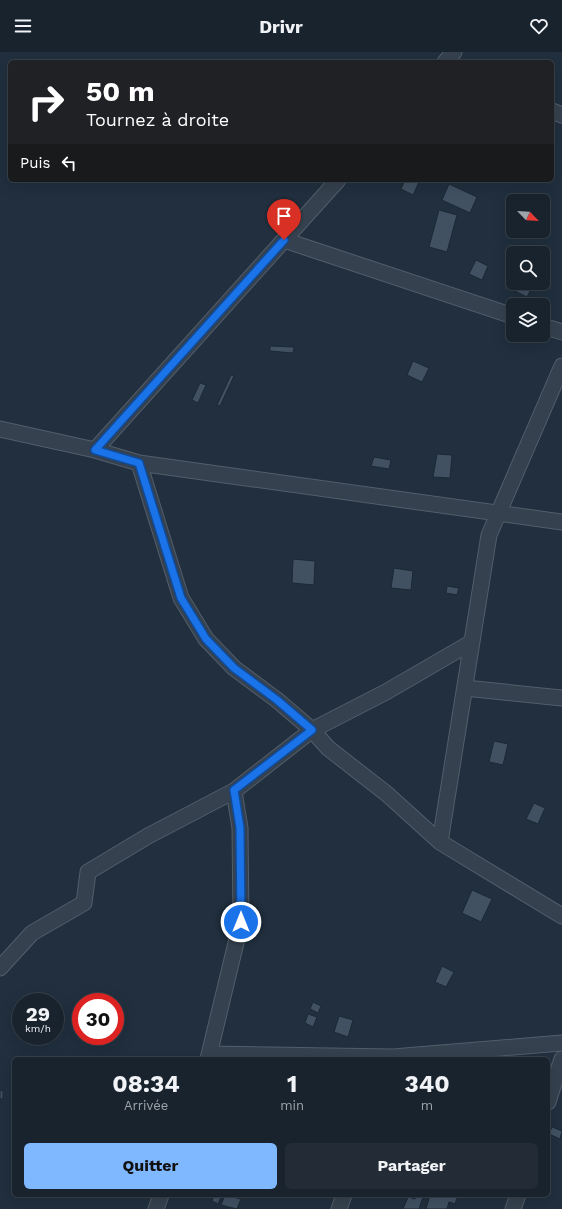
<!DOCTYPE html>
<html lang="fr">
<head>
<meta charset="utf-8">
<style>
	:root { --surface:#19232e; --page:#222b36; --text:#f1f3f6; --muted:#9fa4aa; --line:#37404a; --accent:#80b8ff }
	body { margin:0; font-family:"Work Sans",sans-serif; background:var(--page); color:var(--text); height:100vh; display:flex; flex-direction:column; font-size:15px; white-space:nowrap }
	* { box-sizing:border-box; margin:0 }
	p { font-size:13px; color:var(--muted) }
	.icon { flex:none; width:22px; height:22px; fill:none; stroke:currentColor; stroke-width:2; stroke-linecap:round; stroke-linejoin:round }
	.map { position:relative; flex:1; overflow:hidden }
	.side { position:absolute; left:12px; top:1005px; width:538px; height:140px; display:flex; flex-direction:column; background:var(--surface); border-radius:6px; box-shadow:0 4px 16px #0002,0 0 0 1px var(--line) }
	.side>* { flex:none }
	.guide { position:absolute; left:8px; top:8px; width:546px; height:122px; border-radius:6px; box-shadow:0 4px 16px #0002,0 0 0 1px var(--line); background:#202124; color:#fff; overflow:hidden }
	.needle { width:26px; rotate:115deg }
	.tools { position:absolute; left:506px; top:142px; display:grid; gap:8px }
	.tools a { display:grid; place-items:center; width:44px; height:44px; border-radius:6px; background:var(--surface); box-shadow:0 4px 16px #0002,0 0 0 1px var(--line); font-size:20px }
	.speed { position:absolute; left:12px; top:941px; display:flex; gap:8px; font-size:20px; font-weight:700; text-align:center }
	.speed>* { display:grid; place-content:center; width:52px; height:52px; border-radius:50%; background:var(--surface); box-shadow:0 4px 16px #0002,0 0 0 1px var(--line); line-height:1 }
	.speed small { font-size:10px; font-weight:400 }
	.speed .limit { border:6px solid #d22; background:#fff; color:#111 }
	.pin { position:absolute; display:grid; place-items:center; width:34px; height:34px; color:#fff; margin:-41px -17px; border-radius:50% 50% 50% 0; rotate:-45deg; box-shadow:0 0 4px #0007 }
	.pin .icon { rotate:45deg }
	.me { position:absolute; width:44px; margin:-22px; rotate:0deg; stroke-linejoin:round; filter:drop-shadow(0 0 3px #0008) }
	.turn { display:flex; align-items:center; gap:14px; height:84px; padding:0 12px; font-size:18px }
	.turn .icon { width:52px; height:52px; stroke-width:2.5 }
	.turn b { display:block; font-size:28px; line-height:34px }
	.then { display:flex; align-items:center; height:38px; padding:0 12px; background:#0003; gap:8px; font-size:15px }
	.eta { display:flex; justify-content:space-evenly; align-items:center; height:68px; text-align:center }
	.eta b { font-size:24px; font-weight:700; line-height:28px }
	.button { display:flex; gap:8px; margin-top:auto; padding:8px 12px }
	.button a { flex:1; height:46px; border-radius:6px; background:var(--accent); color:#111; font-size:16px; font-weight:700; line-height:46px; text-align:center }
	.button a+a { background:var(--page); color:var(--text) }
	header { display:flex; justify-content:space-between; align-items:center; height:52px; padding:0 12px; background:var(--surface); font-size:18px; font-weight:700 }
	.map>svg:first-child { display:block }
	.building { fill:#415162; stroke:#1c2834 }
	.lines { fill:none; stroke-linecap:round; stroke-linejoin:round }
	.street-casing { stroke:#535e6b; stroke-width:17 }
	.street { stroke:#35414e; stroke-width:15 }
	.route-casing { stroke:#114b97; stroke-width:10 }
	.route { stroke:#1a73e8; stroke-width:7 }
</style>
</head>
<body>
<header><svg class="icon" aria-label="menu" viewBox="0 0 24 24"><path d="M4 6h16M4 12h16M4 18h16"/></svg>Drivr<svg class="icon" aria-label="heart" viewBox="0 0 24 24"><path d="M12 20l-8-8c-3-5 5-10 8-4 3-6 11-1 8 4z"/></svg></header>
<div class="map">
<svg width="562" height="1157" viewBox="0 0 562 1157">
	<rect width="100%" height="100%" fill="#212f3e"/>
	<path class="building" d="M405,128h15l-7,15 -12,-6z
		M449,132l28,13 -7,16 -28,-13z
		M439,158l18,5 -10,37 -18,-5z
		M476,208l12,6 -6,14 -13,-6z
		M513,228v3h21l-7,14 -18,-9z
		M270,294l24,1 -1,6 -23,-2z
		M413,309l16,7 -7,14 -15,-7z
		M231,323l3,1 -14,30 -3,-1z
		M200,331l6,2 -8,18 -6,-3z
		M437,402l15,1 -2,23 -17,-1z
		M374,405l17,3 -2,9 -18,-3z
		M293,507l22,2 -1,24 -22,-2z
		M394,516l19,3 -2,19 -20,-2z
		M447,534l12,2 -2,7 -11,-2z
		M494,689l14,3 -5,21 -14,-3z
		M534,751l11,5 -7,16 -12,-5z
		M472,838l20,9 -11,23 -19,-9z
		M442,914l12,6 -8,15 -11,-5z
		M313,950l8,4 -3,7 -8,-4z
		M308,962l9,3 -4,10 -8,-4z
		M339,964l14,4 -5,17 -14,-5z
		M3,1038v9h-3v-8z
		M552,1075l10,4 -2,8 -11,-5z
		M214,1143h8l-4,9 -6,-3z
		M225,1143l16,4 -4,10 -16,-4z
		M416,1143l7,2 -4,12h-16l5,-12 7,2z
		M430,1143h28l-3,9 -6,-2 -2,7h-21z"/>
	<g class="lines">
		<defs>
			<path id="street" d="M445,10l9,-10
				M552,59l10,4
				M284,188l229,76
				M543,274l19,6
				M0,377l95,21 44,13 423,59
				M95,398l243,-270
				M139,411l42,135 25,41 28,29 43,32 35,30 16,18 59,46 53,48 122,74
				M465,636l97,10
				M440,790l49,-307 73,-169
				M0,916l32,-35 52,-30 4,-31 60,-36 86,-45 78,-61 74,-38 86,-50
				M210,1002l183,3 169,-14
				M208,1007l33,-137 -1,-94 -6,-37
				M548,1050l14,-43
				M156,1157l5,-14
				M339,1157l5,-14
				M513,1157l5,-14"/>
		</defs>
		<use href="#street" class="street-casing"/>
		<use href="#street" class="street"/>
	</g>
	<g class="lines">
		<defs>
			<path id="route" d="M241,870l-1,-94 -6,-38 78,-60 -35,-30 -43,-32 -28,-29 -25,-41 -42,-135 -44,-13 189,-210"/>
		</defs>
		<use href="#route" class="route-casing"/>
		<use href="#route" class="route"/>
	</g>
</svg>
<div class="tools">
<a><svg class="needle" viewBox="-14 -14 28 28"><path d="M0-13l5 13h-10z" fill="#e53935"/><path d="M0 13l5-13h-10z" fill="#9fa4aa"/></svg></a>
<a><svg class="icon" aria-label="search" viewBox="0 0 24 24"><circle cx="10" cy="10" r="6"/><path d="M15 15l6 6"/></svg></a>
<a><svg class="icon" aria-label="layers" viewBox="0 0 24 24"><path d="M12 4l9 5-9 5-9-5zM3 14l9 5 9-5"/></svg></a>
</div>
<div class="speed"><div>29<small>km/h</small></div><div class="limit">30</div></div>
<div class="pin" style="left:284px;top:188px;background:#d93025"><svg class="icon" aria-label="arrive" viewBox="0 0 24 24"><path d="M6 21V4h12l-3 4 3 4H6"/></svg></div>
<svg class="me" style="left:241px;top:870px" viewBox="-20 -20 40 40"><circle r="17" fill="#1a73e8" stroke="#fff" stroke-width="3"/><path d="M0-11L8 9 0 5-8 9z" fill="#fff"/></svg>
<div class="guide">
<div class="turn"><svg class="icon" aria-label="right" viewBox="0 0 24 24"><path d="M7 20v-9h11M14 6l5 5-5 5"/></svg><div><b>50 m</b>Tournez à droite</div></div>
<div class="then">Puis<svg class="icon" aria-label="left" viewBox="0 0 24 24"><path d="M17 20v-9H6M10 6l-5 5 5 5"/></svg></div>
</div>
<section class="side">
<div class="eta">
<div><b>08:34</b><p>Arrivée</p></div>
<div><b>1</b><p>min</p></div>
<div><b>340</b><p>m</p></div>
</div>
<div class="button"><a>Quitter</a><a>Partager</a></div>
</section>
</div>
</body>
</html>
